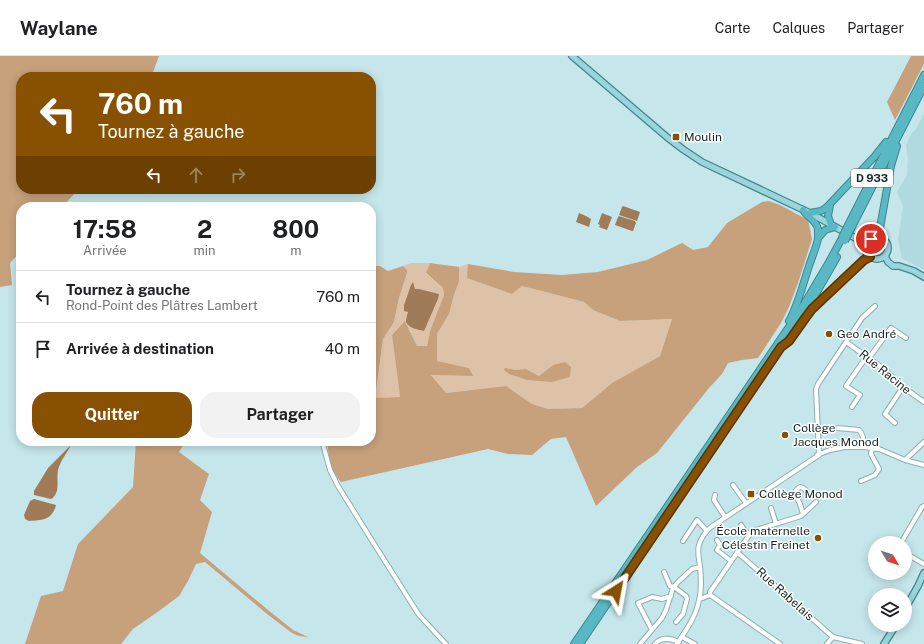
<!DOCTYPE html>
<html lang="fr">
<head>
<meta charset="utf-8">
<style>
	:root { --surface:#fff; --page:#f2f2f2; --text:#202124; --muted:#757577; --line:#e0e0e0; --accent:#885001 }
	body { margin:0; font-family:"Public Sans",sans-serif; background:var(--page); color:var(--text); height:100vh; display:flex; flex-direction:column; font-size:15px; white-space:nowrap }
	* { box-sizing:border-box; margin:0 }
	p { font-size:13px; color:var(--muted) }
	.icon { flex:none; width:22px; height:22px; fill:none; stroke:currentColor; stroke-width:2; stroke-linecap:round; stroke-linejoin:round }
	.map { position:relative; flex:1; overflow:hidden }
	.details { position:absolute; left:16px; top:146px; width:360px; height:244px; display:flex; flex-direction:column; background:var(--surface); border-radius:16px; box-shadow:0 2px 10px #0003 }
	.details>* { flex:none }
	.banner { position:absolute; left:16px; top:16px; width:360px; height:122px; border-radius:16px; box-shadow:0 2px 10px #0003; background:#885001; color:#fff; overflow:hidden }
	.needle { width:26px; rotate:129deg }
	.controls { position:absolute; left:868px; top:480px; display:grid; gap:8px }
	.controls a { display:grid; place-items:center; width:44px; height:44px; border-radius:50%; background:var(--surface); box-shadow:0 2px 10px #0003; font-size:20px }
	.pin { position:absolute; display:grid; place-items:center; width:34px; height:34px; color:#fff; margin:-17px; border:2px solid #fff; border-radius:50%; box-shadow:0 1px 4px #0007 }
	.me { position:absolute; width:44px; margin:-22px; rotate:34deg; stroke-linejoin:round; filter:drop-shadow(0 0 3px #0008) }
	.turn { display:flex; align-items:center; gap:14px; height:84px; padding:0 16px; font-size:18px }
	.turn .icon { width:52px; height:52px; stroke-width:2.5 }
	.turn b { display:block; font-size:28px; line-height:34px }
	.lanes { display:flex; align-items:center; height:38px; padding:0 16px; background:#0003; justify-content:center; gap:20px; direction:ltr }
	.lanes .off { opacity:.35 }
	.eta { display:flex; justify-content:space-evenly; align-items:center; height:68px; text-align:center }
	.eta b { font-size:24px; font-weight:700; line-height:28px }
	.button { display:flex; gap:8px; margin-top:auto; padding:8px 16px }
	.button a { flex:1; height:46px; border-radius:16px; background:var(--accent); color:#fff; font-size:16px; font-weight:700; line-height:46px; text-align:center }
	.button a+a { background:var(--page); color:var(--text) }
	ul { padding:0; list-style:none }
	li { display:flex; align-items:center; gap:12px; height:52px; padding:0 16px; border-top:1px solid var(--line) }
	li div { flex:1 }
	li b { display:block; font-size:15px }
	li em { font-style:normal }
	header { display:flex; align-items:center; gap:24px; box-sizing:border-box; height:56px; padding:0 20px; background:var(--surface); border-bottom:1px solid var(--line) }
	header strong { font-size:19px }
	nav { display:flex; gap:22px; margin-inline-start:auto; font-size:14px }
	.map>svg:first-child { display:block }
	.built { fill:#b0dae0 }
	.green { fill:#dec2a7; fill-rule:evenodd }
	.forest { fill:#c7a17c }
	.water { fill:#a07b58 }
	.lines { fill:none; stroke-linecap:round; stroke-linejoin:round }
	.minor-casing { stroke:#8eaeb2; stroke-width:6 }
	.major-casing { stroke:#42858d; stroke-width:8 }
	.highway-casing { stroke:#42858d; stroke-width:8 }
	.minor { stroke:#fff; stroke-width:4 }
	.major { stroke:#9bd5dc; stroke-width:5.5 }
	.highway { stroke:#58b9c5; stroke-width:6 }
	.highway-bridge-casing { stroke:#42858d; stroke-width:8; stroke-linecap:butt }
	.highway-bridge { stroke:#58b9c5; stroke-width:6 }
	.route-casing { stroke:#583401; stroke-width:10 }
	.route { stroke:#885001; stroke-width:7 }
	.poi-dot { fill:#885001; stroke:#fff; stroke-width:1.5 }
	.labels { text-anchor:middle; stroke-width:3; stroke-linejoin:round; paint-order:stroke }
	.shield { fill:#fff; stroke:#5d6667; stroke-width:1 }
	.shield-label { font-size:11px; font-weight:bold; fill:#182526 }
	.poi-label { font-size:12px; fill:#182526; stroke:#fff; text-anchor:start }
	.street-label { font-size:12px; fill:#182526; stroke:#fff }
</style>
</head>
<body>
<header>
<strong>Waylane</strong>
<nav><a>Carte</a><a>Calques</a><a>Partager</a></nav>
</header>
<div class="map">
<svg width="924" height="588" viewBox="0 0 924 588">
	<rect width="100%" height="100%" fill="#c5e6eb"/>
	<path class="built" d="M924,58v156l-22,-12 -4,-18 5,-34 -6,-14 10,-17 1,-17 -2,-13 5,-11 5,-5z"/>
	<path class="green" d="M870 192a7 7 0 1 1 14 0a7 7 0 1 1-14 0Z
		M411,207h19l-4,11 17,14 1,7 -14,36 -3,16 -10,-1 -11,-24 -14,13 8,62 -25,1 8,-59 11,-17 5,-24 8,-25v-3l-4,-4z
		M468,208v14l44,16 10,-8 62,16 9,8 27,11 52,-2 -12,37 -48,27 -30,25 -34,1 -16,-5 -26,-18 -60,7 -15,-18 41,1 -4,-8 -31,-7v-27l12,-20 5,-19 5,-13v-15zM553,309l-1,17 -37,-12 11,-1 13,7z"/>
	<path class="forest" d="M0,0h159l-7,19 -1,2h-130v112h58l-17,18h-41v44l-11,12 2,22 -12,2z
		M911,0h13v8l-29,56 -8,-18z
		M769,145l11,4 28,15 4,19 -14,44 -9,24 -8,16 -23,35 -16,2 -14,3 -6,11 -13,14 -52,65 -20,14 -41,39 -30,-69 -15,2 -19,16 -24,-1 -20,-5 -147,33c-2,-2 -4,-5 -6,-8 -5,-8 -8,-24 -7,-33h43v-175h9l8,5 15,-5 4,4v3l-8,25 -5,24 -11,17 -8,59 25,-1 -8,-62 13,-14 12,25h10l3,-15 14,-36 -1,-7 -17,-15 4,-10 29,4v15l-5,13 -5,19 -12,20v27l32,7 4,8 -42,-1 15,18 60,-7 26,18 16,5 34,-1 30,-25 48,-27 12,-37 -52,2 -27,-11 -9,-8 -62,-16 -10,8 -45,-16 1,-14 46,8 48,3 36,-3 49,-12 35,-17 11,7 15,-3 19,-24 35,-21z
		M565,306l6,5 -1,10 -18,5 -25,-2 -18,-6 -5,-4 1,-2 10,2 11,-1 13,7 14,-11z
		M136,385h50l-7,11 30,22 -9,26 12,12 -12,41 68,57 25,20 15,7 -9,-1 -7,-3 -25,-19 -62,-52 -9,2 -8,17 -9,15 -20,15 -26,18 -12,15h-96l16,-48 22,-5 15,-47 55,-57z"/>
	<path class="water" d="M623,150l17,6 -3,9 -18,-6 3,-8z
		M579,157l7,3 5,3 -2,8 -13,-5z
		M602,157l10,4 -5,13 -8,-3 1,-2 -2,-1z
		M619,160l16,5 1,2 -3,8h-1l-17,-6 3,-8z
		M413,226l2,7h4l20,5 -1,5 -14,32c-5,-1 -16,-3 -18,-9 0,-3 1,-7 2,-10l-4,-1v-6l7,-20z
		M71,389c-4,8 -11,16 -13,25 -2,10 3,23 -7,29l-17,-4v-4l14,-23z
		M34,443l22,6c-4,15 -13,15 -27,16l-4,-2 -1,-4 6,-14z"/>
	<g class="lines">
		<defs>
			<path id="minor" d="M846,286l38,27 19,18 21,15
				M869,302l22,-30 15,10
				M852,351l8,-12 -14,-9 21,-30
				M895,367l-10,-9 18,-27
				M838,372l21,2c4,4 5,10 5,17
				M323,388l7,26 8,16 33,53 48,76 27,29
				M817,399l13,-5 15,-3h19l15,2 26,11 19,5
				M819,399l-3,-66 2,-5 44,-66 13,-12
				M905,404l19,-18
				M861,425l14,-6 4,-6 -8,-15 1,-6
				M733,429l13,18
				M715,439l-1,5 11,17
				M771,452l5,16
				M803,458c-1,-3 -2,-7 -3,-10 -3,-7 -9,-12 0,-17 6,1 6,4 8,9
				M741,469l4,6 5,3
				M717,484l3,5 -3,5 14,11
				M683,485l14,-21 1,1 9,10
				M901,487l21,-36 2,-1
				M737,496l96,85 29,7
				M905,497l19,11
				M664,516l6,14 4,1 12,9 1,3 -4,15 -7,8
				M710,539v-3l40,-58 6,-4 45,-14 15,-14
				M700,543l10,-4 3,2 67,47
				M652,574l-14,-27 14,-6 10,2 9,-3
				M682,581l13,7
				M640,588l22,-26 4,-8 7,-22 5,-6 14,-13 8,-2
				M655,588c6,-7 15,-6 24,-2
				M677,588c9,-14 19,-27 22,-44 3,-11 2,-22 1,-34 -1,-7 -3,-14 -1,-21 2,-7 6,-13 12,-18l108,-72
				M827,588l6,-7"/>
			<path id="major" d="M572,0l96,82 16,12 18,12 108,51 49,27 8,7
				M866 192a11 11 0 1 1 22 0a11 11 0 1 1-22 0Z
				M885,200l3,6 5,4h6l15,5 10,6
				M905,553l13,-23 6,-13
				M884,588l12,-19"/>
			<path id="highway" d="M830,149l-2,11 3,9
				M810,157l11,-2 6,-4 48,-51 11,-14
				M848,169l76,-150
				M852,171l72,-141
				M818,182l7,-8 10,-3
				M882,182l-2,-10 11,-62 6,-20
				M789,265c9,-16 14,-37 20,-55 3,-9 7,-18 9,-27 0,-3 0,-7 0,-10 -2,-9 -11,-12 -15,-19
				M802,265l17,-19 45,-42 6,-3
				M574,588l227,-335 28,-47 12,-22
				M580,588l215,-317 18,-28 24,-42"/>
		</defs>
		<use href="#minor" class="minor-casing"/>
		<use href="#major" class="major-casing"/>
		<use href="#highway" class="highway-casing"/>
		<use href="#minor" class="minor"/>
		<use href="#major" class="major"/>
		<use href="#highway" class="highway"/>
		<defs>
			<path id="highway-bridge" d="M841,184l7,-15
				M845,185l7,-14"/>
		</defs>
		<use href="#highway-bridge" class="highway-bridge-casing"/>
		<use href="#highway-bridge" class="highway-bridge"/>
	</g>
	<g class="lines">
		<defs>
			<path id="route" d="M616,535l165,-244 8,-6 17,-24 6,-8 52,-49 6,-3c-5,-6 -5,-12 1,-18"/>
		</defs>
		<use href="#route" class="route-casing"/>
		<use href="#route" class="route"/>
	</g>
	<g class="poi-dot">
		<rect x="672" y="77" width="8" height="8" rx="2"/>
		<circle cx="829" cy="278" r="4"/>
		<circle cx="785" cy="379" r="4"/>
		<rect x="747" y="434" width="8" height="8" rx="2"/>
		<circle cx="818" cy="482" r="4"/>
	</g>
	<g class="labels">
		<rect class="shield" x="851" y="113" width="42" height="18" rx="3"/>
		<g class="shield-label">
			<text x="872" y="126">D 933</text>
		</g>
		<g class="poi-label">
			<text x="684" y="85">Moulin</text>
			<text x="837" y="282">Geo André</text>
			<text x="793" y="376">Collège<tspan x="793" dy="14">Jacques Monod</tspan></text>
			<text x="759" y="442">Collège Monod</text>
			<text x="810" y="479" text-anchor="end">École maternelle<tspan x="810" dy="14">Célestin Freinet</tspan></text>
		</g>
		<g class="street-label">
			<text transform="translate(885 316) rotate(39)" y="4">Rue Racine</text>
			<text transform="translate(785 538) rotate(42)" y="4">Rue Rabelais</text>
		</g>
	</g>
</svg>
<div class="controls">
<a><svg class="needle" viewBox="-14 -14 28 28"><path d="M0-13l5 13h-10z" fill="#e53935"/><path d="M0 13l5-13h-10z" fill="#757577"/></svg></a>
<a><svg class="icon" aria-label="layers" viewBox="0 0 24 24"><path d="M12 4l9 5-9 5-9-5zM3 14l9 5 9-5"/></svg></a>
</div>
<div class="pin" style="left:871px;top:183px;background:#d93025"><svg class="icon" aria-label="arrive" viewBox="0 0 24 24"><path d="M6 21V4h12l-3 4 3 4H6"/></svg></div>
<svg class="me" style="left:616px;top:535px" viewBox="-20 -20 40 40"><path d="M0-17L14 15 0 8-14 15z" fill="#885001" stroke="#fff" stroke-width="4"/></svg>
<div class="banner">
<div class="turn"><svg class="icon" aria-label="left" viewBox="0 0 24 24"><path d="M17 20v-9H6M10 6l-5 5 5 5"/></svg><div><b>760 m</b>Tournez à gauche</div></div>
<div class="lanes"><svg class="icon" aria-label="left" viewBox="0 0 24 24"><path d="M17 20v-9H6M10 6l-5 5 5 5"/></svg><svg class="icon off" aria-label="ahead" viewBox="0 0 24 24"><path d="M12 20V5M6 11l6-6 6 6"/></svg><svg class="icon off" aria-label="right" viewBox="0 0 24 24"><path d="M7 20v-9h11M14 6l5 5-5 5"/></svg></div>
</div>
<section class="details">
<div class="eta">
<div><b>17:58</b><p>Arrivée</p></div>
<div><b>2</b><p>min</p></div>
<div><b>800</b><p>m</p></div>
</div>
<ul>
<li><svg class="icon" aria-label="left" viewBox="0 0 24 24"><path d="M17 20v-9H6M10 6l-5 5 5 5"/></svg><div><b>Tournez à gauche</b><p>Rond-Point des Plâtres Lambert</p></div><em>760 m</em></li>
<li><svg class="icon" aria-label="arrive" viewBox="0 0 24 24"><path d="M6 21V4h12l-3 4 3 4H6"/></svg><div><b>Arrivée à destination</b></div><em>40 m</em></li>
</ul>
<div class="button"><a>Quitter</a><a>Partager</a></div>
</section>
</div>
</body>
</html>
